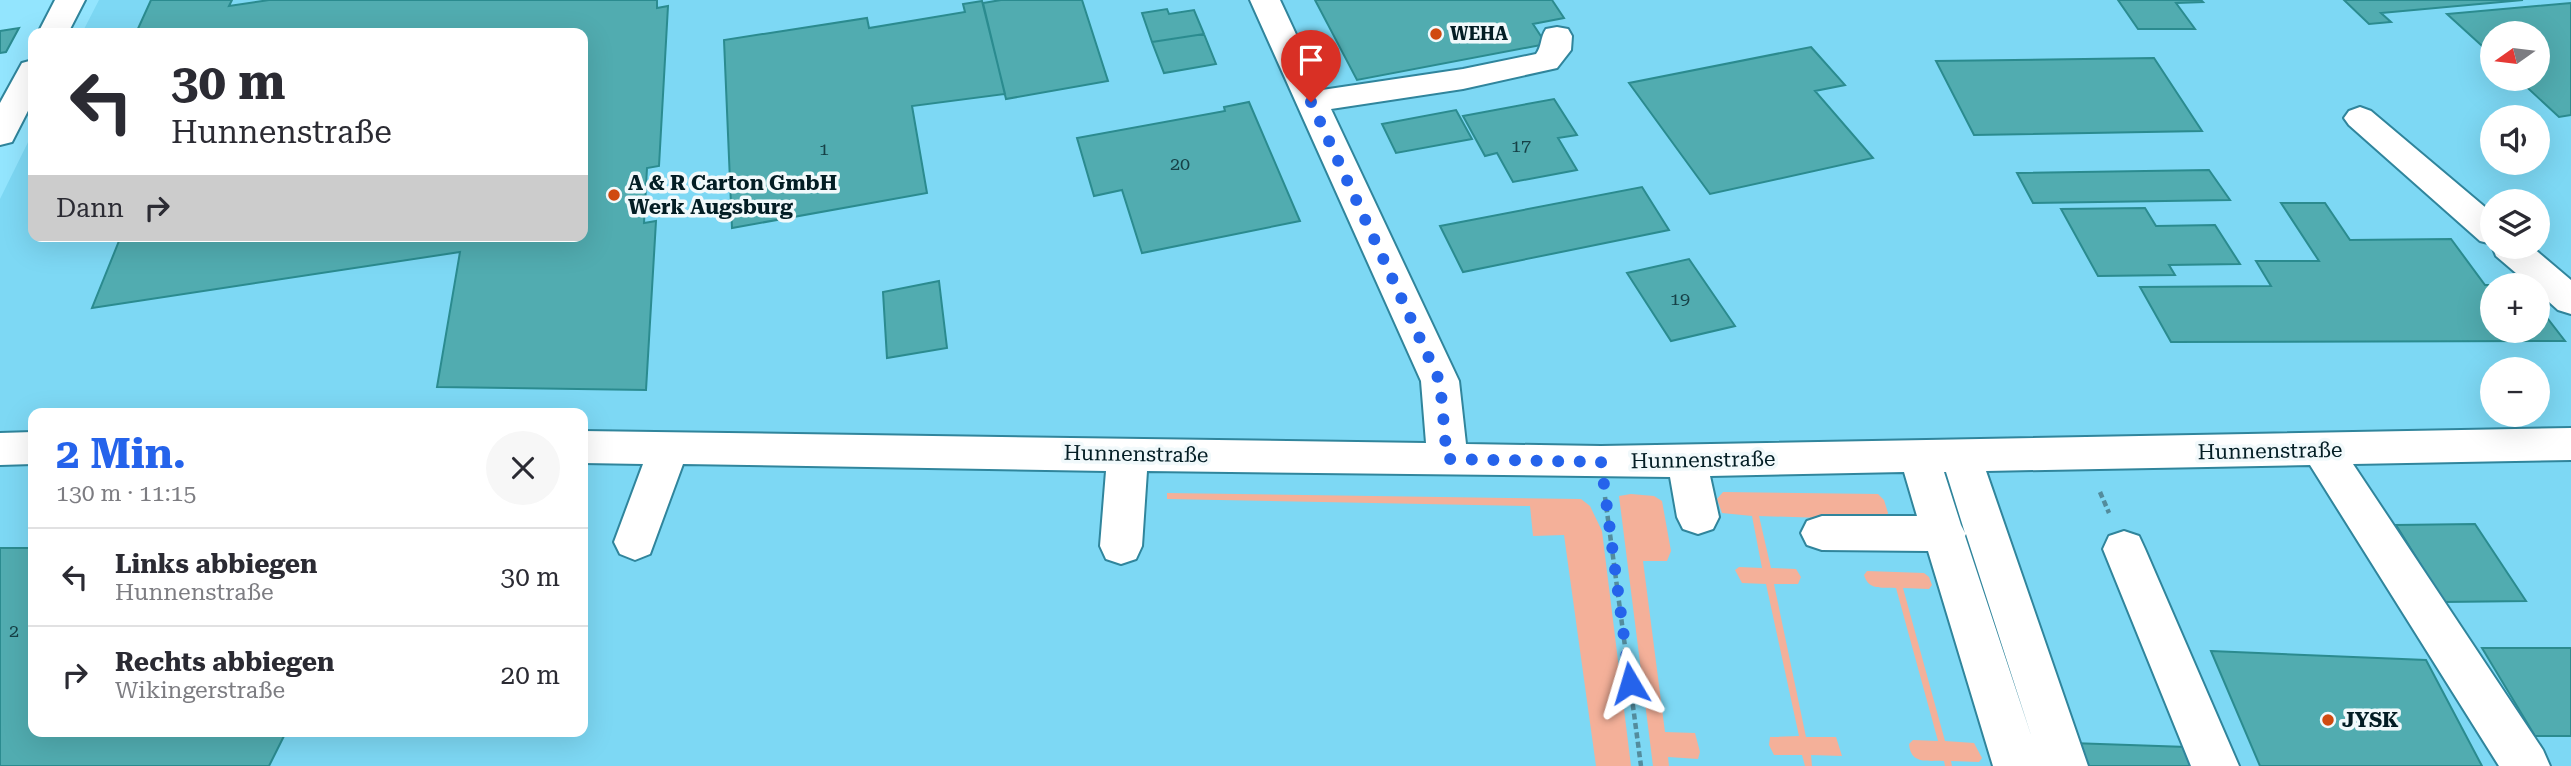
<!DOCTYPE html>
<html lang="de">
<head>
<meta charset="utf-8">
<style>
	:root { --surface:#fff; --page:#f7f7f7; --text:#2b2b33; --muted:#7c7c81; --line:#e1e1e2; --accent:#2563eb }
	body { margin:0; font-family:"Roboto Serif",serif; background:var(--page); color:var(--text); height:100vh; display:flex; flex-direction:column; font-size:26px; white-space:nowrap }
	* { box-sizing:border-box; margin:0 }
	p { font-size:23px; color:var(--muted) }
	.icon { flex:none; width:38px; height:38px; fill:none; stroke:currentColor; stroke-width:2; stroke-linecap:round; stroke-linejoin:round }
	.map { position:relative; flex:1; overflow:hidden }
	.drawer { position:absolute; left:28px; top:408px; width:560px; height:329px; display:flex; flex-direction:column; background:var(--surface); border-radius:14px; box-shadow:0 7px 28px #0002 }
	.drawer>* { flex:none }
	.banner { position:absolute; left:28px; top:28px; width:560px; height:214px; border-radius:14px; box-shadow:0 7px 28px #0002; background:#fff; color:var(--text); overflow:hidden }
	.needle { width:46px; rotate:256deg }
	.controls { position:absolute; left:2480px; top:21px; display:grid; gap:14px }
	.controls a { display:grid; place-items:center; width:70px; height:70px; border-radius:50%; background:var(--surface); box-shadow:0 7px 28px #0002; font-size:35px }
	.pin { position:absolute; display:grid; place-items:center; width:60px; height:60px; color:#fff; margin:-72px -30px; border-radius:50% 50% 50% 0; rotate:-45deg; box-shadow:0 0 7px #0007 }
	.pin .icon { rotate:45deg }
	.me { position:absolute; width:77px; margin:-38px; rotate:353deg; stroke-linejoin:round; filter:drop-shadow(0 0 5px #0008) }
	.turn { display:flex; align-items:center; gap:24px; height:147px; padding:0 28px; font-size:32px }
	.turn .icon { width:91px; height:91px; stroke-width:2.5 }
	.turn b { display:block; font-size:49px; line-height:60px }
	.then { display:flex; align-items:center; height:66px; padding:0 28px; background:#0003; gap:14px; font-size:26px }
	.round { display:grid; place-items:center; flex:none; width:74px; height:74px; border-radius:37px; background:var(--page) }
	.overview { display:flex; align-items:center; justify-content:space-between; height:119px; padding:0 28px }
	h1 { font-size:42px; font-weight:700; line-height:52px; color:var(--accent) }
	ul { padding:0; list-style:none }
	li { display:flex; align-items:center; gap:21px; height:98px; padding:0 28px; border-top:2px solid var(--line) }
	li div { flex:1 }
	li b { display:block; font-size:26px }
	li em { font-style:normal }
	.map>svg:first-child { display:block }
	.built { fill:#7dd8f4; fill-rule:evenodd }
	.green { fill:#f4b099 }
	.building { fill:#51acb0; stroke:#2b8b8f; stroke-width:2 }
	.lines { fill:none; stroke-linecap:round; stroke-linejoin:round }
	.minor-casing { stroke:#30859c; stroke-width:4 }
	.path { stroke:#538c9d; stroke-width:4.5; stroke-dasharray:6 3.5; stroke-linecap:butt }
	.minor { fill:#fff; fill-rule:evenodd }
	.route { stroke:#2563eb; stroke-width:12; stroke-dasharray:0 21.6 }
	.poi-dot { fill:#d04a10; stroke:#f1f9fb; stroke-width:2.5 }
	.labels { text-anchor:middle; stroke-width:7; stroke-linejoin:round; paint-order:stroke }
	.far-poi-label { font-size:18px; font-weight:bold; fill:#031d24; stroke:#f1f9fb; text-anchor:start }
	.number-label { font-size:18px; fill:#164147 }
	.poi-label { font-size:21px; font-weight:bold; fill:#031d24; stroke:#f1f9fb; text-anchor:start }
	.street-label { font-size:21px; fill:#031d24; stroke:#f1f9fb }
</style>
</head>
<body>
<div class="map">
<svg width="2571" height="766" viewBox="0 0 2571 766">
	<rect width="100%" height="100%" fill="#93e5fe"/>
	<path class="built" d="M99,0h2472v766h-2571v-567l33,-67v104h550v-203h-501zM2492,33h46v46h-46zM2492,117h46v46h-46zM2492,201h46v46h-46zM2492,285h46v46h-46zM2492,369h46v46h-46zM33,413h550v319h-550z"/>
	<path class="green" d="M1723,492l155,2 6,6 4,13 -5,7 -124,-4 12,52 25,1 5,8 -3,7h-24l32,153h30l6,19 -31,-1 1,11h-7l-3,-11h-28l-5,-10 1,-8 29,-1 -33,-152 -24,-1 -7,-13 4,-3 23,1 -10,-52 -30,-3 -5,-14z
		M1167,493l414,6 9,7 12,25 29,235h-35l-32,-231 -31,1 -3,-30 -363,-7z
		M1631,494l23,2 8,5 9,50 -4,10h-24l22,171 30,1 5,19 -2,7 -30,-2 1,9h-16l-34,-270z
		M1867,571l57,2 5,4 3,8 -3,4 -26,-1 42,153 29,2 8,15 -3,4 -28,-1 1,5h-7l-1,-5c-17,-1 -33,4 -35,-17l4,-4 25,1 -42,-153c-14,-1 -27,3 -32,-13z"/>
	<path class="building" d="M151,0h81l-3,6 40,-6h388v8l11,-2 -9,160 -12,2 -3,55 12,-2 -10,169 -209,-3 23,-135 -368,56 29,-72h462v-203h-447z
		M1001,0h81l26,81 -102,18 -23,-96z
		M1315,0h237l12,18 -31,6 13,20 -189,36z
		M2118,0h83l2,2 -27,1 19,26h-57z
		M2344,0h179l-142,13 10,9 -22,2z
		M982,1l23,93 -93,12 15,87 -195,35 -8,-188 143,-22 2,10 96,-16 -2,-8z
		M2571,3v112l-12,2 -41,-38h20v-46h-46v22l-45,-41z
		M1167,9l2,5 25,-4 10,24 -52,8 -10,-29z
		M19,28l-13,24 -6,1v-22z
		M1204,34l12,30 -52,9 -12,-31z
		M1811,47l34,38 -30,6 58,67 -163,36 -81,-111z
		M2154,58l48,73 -228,4 -38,-74z
		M1554,99l23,36 -19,3 19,32 -64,12 -16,-29 -12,3 -22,-40z
		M1249,102l51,119 -158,32 -20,-63 -28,6 -17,-58 148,-27 -1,-4z
		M1456,110l16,29 -76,14 -14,-29z
		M2209,170l21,30 -197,3 -16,-30z
		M1642,187l27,43 -206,42 -23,-46z
		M2281,203h44l25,37 101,-1 34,46h36h-29v46h46v-25l27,35 -394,1 -31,-55 131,-1 -15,-25h63z
		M2145,208l11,18 59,-1 25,39 -71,1 6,10 -77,1 -37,-67z
		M1689,259l46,67 -64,15 -44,-68z
		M939,281l8,67 -60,10 -4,-66z
		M2475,524l51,77 -82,1 -48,-77z
		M0,548h33v184h253l-17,34h-269z
		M2482,648h89v88h-36z
		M2211,651l215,9 56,106h-222z
		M2071,743l116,4 8,19h-116z"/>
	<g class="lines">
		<defs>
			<path id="minor" d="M55,0h30l-17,33h-30z
				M1250,0h30l42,90 141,-21 73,-15c6,-8 4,-16 10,-25l11,-2 11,2 4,7 -1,14 -14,18 -94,21 -132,20 128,272 7,63 135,2 970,-18v32l-218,4 190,286 7,16h-51l-189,-301 -324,6 102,295h-95l-65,-215 -106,-1 -15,-5 -6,-12 6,-12 15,-5h95l-13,-44 -194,4 9,41 -6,12 -15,5 -15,-5 -6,-12 -7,-40 -523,-6 -5,75 -6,13 -15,5 -15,-5 -6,-13 6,-75 -423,-7 -33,90 -15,6 -15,-6 -6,-12 29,-78 -60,-1v-32l843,12 -5,-62zM1944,472h2l19,61 -4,-8zM1966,534l66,204 -67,-202z
				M33,60v41l-21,41 -12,3v-42l22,-40z
				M2360,107l11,4 121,102v31l-12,-3 -131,-116 -5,-7 5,-7z
				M2492,246l40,1 39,33v34l-13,-4 -20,-18v-7h-8l-34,-29z
				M33,432v32l-33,1v-32z
				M2124,531l15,5 6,13 94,217h-48l-88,-217 6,-13z"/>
		</defs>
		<use href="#minor" class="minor-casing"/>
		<path class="path" d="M2100,492l9,21
			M1605,497l36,269"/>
		<use href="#minor" class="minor"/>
	</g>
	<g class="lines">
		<path class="route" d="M1311,102l129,280 7,77 154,3 29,221"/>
	</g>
	<g class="poi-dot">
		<circle cx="1436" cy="34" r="7"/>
		<circle cx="614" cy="195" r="7"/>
		<circle cx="2328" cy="720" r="7"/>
	</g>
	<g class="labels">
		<g class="far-poi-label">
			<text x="1450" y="40">WEHA</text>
		</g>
		<g class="number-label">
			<text x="1521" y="152">17</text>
			<text x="824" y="155">1</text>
			<text x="1180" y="170">20</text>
			<text x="1680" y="305">19</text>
			<text x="14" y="637">2</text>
		</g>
		<g class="poi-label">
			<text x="628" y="190">A &amp; R Carton GmbH<tspan x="628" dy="24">Werk Augsburg</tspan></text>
			<text x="2342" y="727">JYSK</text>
		</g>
		<g class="street-label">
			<text transform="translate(2270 451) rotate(-1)" y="7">Hunnenstraße</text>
			<text transform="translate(1136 454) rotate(1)" y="7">Hunnenstraße</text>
			<text transform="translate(1703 460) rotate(-1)" y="7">Hunnenstraße</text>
		</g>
	</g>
</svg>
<div class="controls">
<a><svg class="needle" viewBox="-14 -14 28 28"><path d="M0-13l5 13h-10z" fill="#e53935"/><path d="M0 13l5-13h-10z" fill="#7c7c81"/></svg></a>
<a><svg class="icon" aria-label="sound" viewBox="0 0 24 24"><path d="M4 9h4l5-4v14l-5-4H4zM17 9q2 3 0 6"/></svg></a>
<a><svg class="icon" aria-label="layers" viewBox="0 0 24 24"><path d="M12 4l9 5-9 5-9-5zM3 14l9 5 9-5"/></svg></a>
<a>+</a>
<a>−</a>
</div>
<div class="pin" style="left:1311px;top:102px;background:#d93025"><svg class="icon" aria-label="arrive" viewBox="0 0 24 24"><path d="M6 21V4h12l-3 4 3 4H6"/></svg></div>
<svg class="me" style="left:1630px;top:683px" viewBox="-20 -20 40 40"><path d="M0-17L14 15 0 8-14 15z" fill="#2563eb" stroke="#fff" stroke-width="4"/></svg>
<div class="banner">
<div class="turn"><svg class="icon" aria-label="left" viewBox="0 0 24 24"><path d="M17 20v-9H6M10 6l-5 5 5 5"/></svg><div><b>30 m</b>Hunnenstraße</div></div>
<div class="then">Dann<svg class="icon" aria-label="right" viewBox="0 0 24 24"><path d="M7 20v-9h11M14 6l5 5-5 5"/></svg></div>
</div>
<section class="drawer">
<div class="overview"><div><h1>2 Min.</h1><p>130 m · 11:15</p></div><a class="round"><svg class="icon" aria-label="close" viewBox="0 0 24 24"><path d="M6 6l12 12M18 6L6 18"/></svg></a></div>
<ul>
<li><svg class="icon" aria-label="left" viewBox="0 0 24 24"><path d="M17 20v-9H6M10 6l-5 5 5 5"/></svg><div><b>Links abbiegen</b><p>Hunnenstraße</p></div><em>30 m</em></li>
<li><svg class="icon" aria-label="right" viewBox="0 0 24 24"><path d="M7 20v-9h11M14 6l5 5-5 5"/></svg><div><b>Rechts abbiegen</b><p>Wikingerstraße</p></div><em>20 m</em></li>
</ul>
</section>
</div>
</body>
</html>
